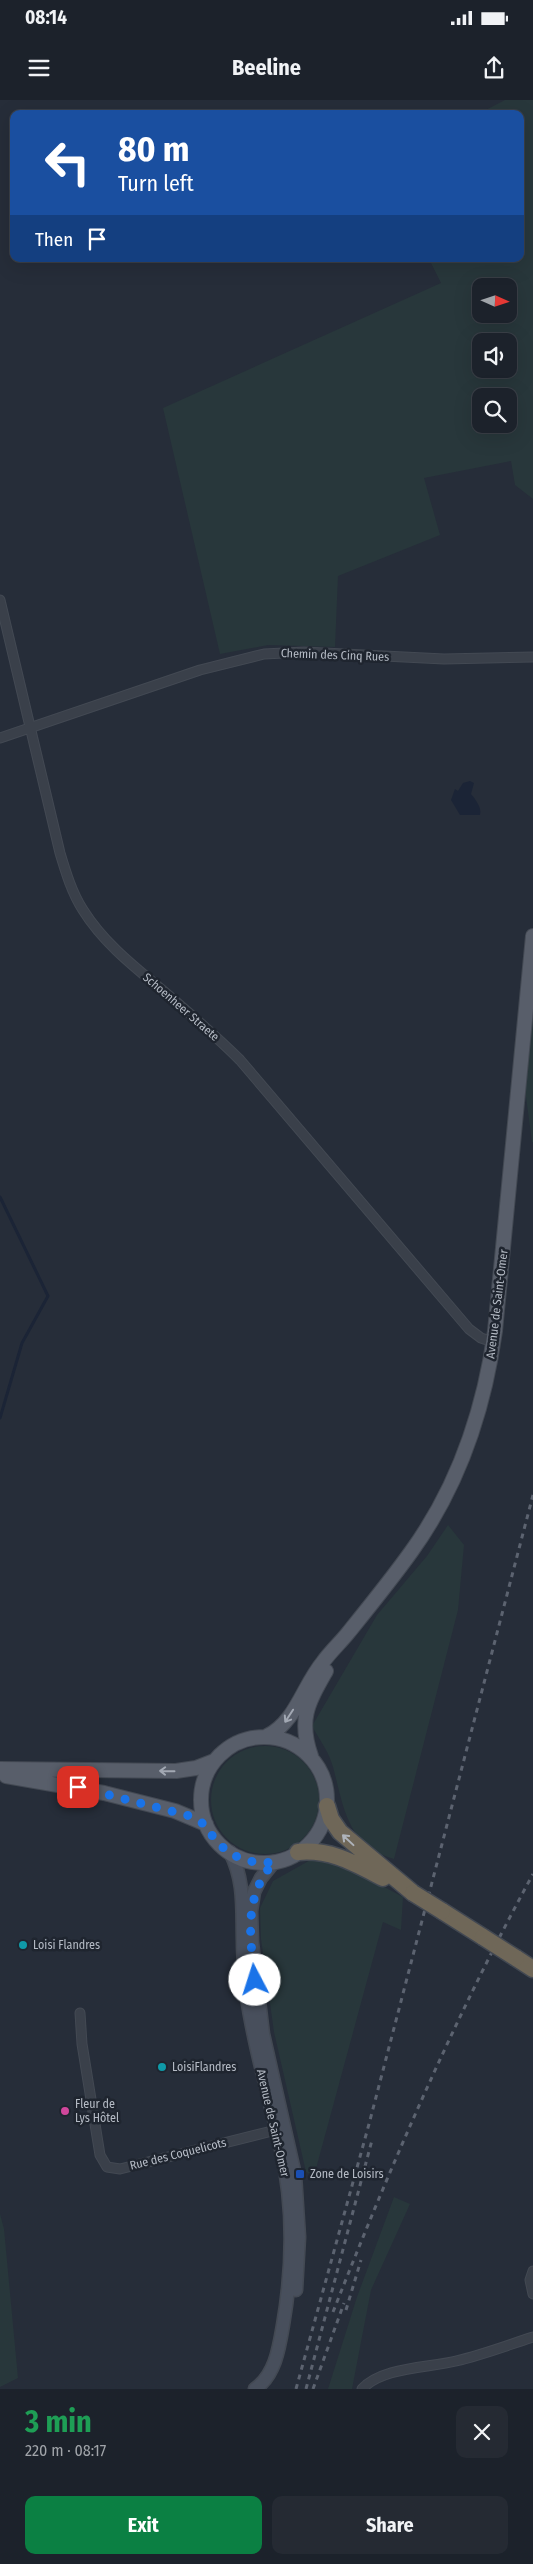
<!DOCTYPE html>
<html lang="en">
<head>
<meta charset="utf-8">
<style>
	:root { --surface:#1c222b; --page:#252a33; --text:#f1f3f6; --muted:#a0a4a9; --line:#3a3f47; --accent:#0b8043 }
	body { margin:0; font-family:"Fira Sans Condensed",sans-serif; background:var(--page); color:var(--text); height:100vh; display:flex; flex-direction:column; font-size:19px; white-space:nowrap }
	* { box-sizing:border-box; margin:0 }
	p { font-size:16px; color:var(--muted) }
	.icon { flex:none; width:28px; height:28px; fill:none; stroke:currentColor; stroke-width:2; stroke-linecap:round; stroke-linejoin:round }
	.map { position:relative; height:2289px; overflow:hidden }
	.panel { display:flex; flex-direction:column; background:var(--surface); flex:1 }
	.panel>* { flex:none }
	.hud { position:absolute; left:10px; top:10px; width:514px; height:152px; border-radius:10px; box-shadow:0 5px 20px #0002,0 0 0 1px var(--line); background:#1a4fa0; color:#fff; overflow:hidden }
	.needle { width:32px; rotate:93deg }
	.fabs { position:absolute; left:472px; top:178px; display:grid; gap:10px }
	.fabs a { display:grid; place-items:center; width:45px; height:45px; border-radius:10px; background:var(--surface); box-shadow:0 5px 20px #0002,0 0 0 1px var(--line); font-size:25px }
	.pin { position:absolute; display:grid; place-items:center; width:42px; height:42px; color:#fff; margin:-21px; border-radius:10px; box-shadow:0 2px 8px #0006 }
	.me { position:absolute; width:55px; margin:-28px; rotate:355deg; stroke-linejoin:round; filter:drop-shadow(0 0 4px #0008) }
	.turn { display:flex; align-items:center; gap:18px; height:105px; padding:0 25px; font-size:22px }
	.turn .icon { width:65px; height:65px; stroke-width:2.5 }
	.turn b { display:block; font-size:35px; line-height:42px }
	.then { display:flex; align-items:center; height:48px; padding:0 25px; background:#0003; gap:10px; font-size:19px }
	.round { display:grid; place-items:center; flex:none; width:52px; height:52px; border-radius:10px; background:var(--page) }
	.summary { display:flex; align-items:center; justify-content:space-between; height:85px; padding:0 25px }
	h1 { font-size:30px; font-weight:700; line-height:38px; color:#1e9e55 }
	.action { display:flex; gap:10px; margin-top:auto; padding:10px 25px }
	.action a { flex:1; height:58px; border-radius:10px; background:var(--accent); color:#fff; font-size:20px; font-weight:700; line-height:58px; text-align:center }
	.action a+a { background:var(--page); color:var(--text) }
	.status { display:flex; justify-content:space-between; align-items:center; height:35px; padding:0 25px; background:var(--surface); direction:ltr }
	.status svg { height:14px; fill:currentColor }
	header { display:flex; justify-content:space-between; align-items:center; height:65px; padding:0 25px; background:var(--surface); font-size:22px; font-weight:700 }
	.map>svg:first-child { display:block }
	.green { fill:#28373b; fill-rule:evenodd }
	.water { fill:#1b2436 }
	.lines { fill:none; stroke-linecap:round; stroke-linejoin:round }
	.stream { stroke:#1b2436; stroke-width:3 }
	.street-casing { stroke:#434953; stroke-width:11 }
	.secondary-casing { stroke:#434953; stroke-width:15 }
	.primary-casing { stroke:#434953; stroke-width:16 }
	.highway-casing { stroke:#424852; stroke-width:19 }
	.street { stroke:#3a404a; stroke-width:9 }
	.secondary { stroke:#484f5c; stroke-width:12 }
	.primary { stroke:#585e6a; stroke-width:14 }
	.highway { stroke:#6f6758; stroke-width:16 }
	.rail { stroke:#5c6370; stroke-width:3; stroke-dasharray:5 5; stroke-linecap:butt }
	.highway-bridge-casing { stroke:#424852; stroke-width:19; stroke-linecap:butt }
	.highway-bridge { stroke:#6f6758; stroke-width:16 }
	.oneway { stroke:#a2a8b3 }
	.oneway2 { stroke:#aeb3ba }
	.route { stroke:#1a73e8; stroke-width:9; stroke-dasharray:0 16.2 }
	.culture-dot { fill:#0f9aa8; stroke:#1f252f; stroke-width:2 }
	.hotel-dot { fill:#d1479c; stroke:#1f252f; stroke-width:2 }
	.transit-dot { fill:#1a4fb4; stroke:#1f252f; stroke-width:2 }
	.labels { text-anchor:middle; stroke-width:5; stroke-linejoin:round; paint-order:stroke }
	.street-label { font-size:12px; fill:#b5bbc5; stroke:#1f252f }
	.poi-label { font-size:12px; fill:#b5bbc5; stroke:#1f252f; text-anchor:start }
</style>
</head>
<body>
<div class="status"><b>08:14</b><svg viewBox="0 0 49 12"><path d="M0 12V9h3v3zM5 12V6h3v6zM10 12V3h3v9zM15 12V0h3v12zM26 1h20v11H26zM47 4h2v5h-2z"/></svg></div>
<header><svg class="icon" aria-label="menu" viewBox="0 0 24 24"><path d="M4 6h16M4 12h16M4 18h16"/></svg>Beeline<svg class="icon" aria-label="share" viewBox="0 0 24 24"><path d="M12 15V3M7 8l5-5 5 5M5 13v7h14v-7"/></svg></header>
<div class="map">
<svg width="533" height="2289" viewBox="0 0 533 2289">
	<rect width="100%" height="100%" fill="#262d39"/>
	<path class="green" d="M505,0h28v399l-18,-14 -4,-24 -87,17 16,57 -102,41 -3,71 -67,-2 -48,9 -57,-246 278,-125 -12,-24h91v-145h-42zM509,186v28h-28v-28zM481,241h28v28h-28zM481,296h28v28h-28z
		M533,904v138h-1l-7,-53z
		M448,1425l16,20 -6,65 -64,249c-47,-13 -50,-51 -61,-92 -4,-15 -14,-28 -21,-41l65,-111 50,-59z
		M211 1700a54 54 0 1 1 108 0a54 54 0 1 1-108 0Z
		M314,1758l22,3 67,36 -2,33 -18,-8 -69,254 -8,-4 -32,-140 -13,-93 -1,-31 13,-27z
		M394,2097l16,7 -39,86 -19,99h-24l29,-92z
		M0,2114l4,15 14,149 -18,9z"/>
	<path class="water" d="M470,681l4,2 -3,11c5,6 11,14 9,21h-20l-9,-15 4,-11 3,2 5,-8z"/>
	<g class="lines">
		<path class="stream" d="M0,1097l48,99 -26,47 -22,75"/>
		<defs>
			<path id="street" d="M0,500l60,253c6,20 12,40 23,57 20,32 49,55 78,79 27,23 54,46 79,71l229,269 12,9 12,4
				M0,638l200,-68 64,-16 40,-2 140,7 89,-2
				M80,1913l2,31 18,111 7,12 13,2 160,-40
				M533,2171l-3,9 3,14
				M362,2289c20,-22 66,-21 94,-28 26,-6 52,-16 77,-24"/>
			<path id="secondary" d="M230,1752c15,29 12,57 13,89 0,19 2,38 4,56 7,52 23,101 34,152 13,57 12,118 2,176 -4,24 -8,50 -28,64
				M274,1762l-13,16 -7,14 -3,19 1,32 11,91 32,141 4,62 -3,53"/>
			<path id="primary" d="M267,1636c29,-14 36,-50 56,-74 7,-10 17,-19 25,-29 21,-26 43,-53 63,-81 47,-65 73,-142 84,-221l38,-395
				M201 1700a63 63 0 1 1 126 0a63 63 0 1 1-126 0Z
				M311,1656c-13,-37 -3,-53 15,-85
				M0,1669l176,2 20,-3 18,-7
				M6,1676l98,17 71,18 31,13"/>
			<path id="highway" d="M327,1706l4,13 9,13 73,61
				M298,1752c33,-3 56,11 85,26
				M442,1811l41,26
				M516,1858l17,11"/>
		</defs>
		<use href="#street" class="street-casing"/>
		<use href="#secondary" class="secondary-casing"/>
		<use href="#primary" class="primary-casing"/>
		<use href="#highway" class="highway-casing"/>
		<use href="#street" class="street"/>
		<use href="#secondary" class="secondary"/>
		<use href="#primary" class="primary"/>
		<use href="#highway" class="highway"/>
		<path class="rail" d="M346,2210l15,-50
			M333,2212c59,-150 123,-297 200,-438
			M296,2289l73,-265 164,-629
			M306,2289l66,-249
			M313,2289l31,-86"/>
		<defs>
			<path id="highway-bridge" d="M413,1793l29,18
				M483,1837l33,21"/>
		</defs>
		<use href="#highway-bridge" class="highway-bridge-casing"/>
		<use href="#highway-bridge" class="highway-bridge"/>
	</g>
	<defs><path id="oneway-shaft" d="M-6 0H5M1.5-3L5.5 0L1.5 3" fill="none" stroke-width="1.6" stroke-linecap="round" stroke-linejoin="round" transform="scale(1.25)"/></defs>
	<g class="oneway">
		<use href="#oneway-shaft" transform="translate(289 1616) rotate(123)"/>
		<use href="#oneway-shaft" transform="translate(167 1671) rotate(-179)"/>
	</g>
	<use class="oneway2" href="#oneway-shaft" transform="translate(348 1740) rotate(-137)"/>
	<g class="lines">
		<path class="route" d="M78,1687l112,29c16,7 15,11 25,23 14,18 36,26 59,23 -31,35 -24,75 -19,118"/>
	</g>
	<g class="culture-dot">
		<circle cx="23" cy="1845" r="5"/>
		<circle cx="162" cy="1967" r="5"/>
	</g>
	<circle class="hotel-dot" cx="65" cy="2011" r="5"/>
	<rect class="transit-dot" x="295" y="2069" width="10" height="10" rx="2.5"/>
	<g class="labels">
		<g class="street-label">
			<text transform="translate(335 555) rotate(2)" y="4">Chemin des Cinq Rues</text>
			<text transform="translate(181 907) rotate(41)" y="4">Schoenheer Straete</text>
			<text transform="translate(497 1204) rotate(-83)" y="4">Avenue de Saint-Omer</text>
			<text transform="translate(273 2023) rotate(77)" y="4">Avenue de Saint-Omer</text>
			<text transform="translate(178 2054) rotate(-14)" y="4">Rue des Coquelicots</text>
		</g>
		<g class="poi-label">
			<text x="33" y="1849">Loisi Flandres</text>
			<text x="172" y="1971">LoisiFlandres</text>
			<text x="75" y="2008">Fleur de<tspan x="75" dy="14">Lys Hôtel</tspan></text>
			<text x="310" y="2078">Zone de Loisirs</text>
		</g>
	</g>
</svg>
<div class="fabs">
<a><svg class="needle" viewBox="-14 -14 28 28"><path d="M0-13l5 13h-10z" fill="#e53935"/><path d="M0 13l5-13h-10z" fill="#a0a4a9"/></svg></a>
<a><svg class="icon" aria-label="sound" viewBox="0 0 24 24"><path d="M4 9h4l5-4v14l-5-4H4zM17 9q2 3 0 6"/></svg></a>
<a><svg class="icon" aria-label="search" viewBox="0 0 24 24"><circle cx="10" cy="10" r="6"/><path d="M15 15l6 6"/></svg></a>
</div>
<div class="pin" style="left:78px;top:1687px;background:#d93025"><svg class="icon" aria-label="arrive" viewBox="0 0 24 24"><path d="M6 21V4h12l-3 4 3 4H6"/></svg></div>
<svg class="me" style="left:255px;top:1880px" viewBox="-20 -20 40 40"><circle r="19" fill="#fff"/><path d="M0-13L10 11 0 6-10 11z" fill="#1a73e8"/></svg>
<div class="hud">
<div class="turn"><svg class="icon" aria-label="left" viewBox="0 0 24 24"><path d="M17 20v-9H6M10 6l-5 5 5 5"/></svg><div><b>80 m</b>Turn left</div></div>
<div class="then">Then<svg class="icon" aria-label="arrive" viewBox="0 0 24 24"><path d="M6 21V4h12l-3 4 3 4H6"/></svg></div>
</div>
</div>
<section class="panel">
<div class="summary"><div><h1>3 min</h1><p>220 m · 08:17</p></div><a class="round"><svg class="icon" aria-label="close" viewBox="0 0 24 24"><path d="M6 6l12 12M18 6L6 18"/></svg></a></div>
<div class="action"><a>Exit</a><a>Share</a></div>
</section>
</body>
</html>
